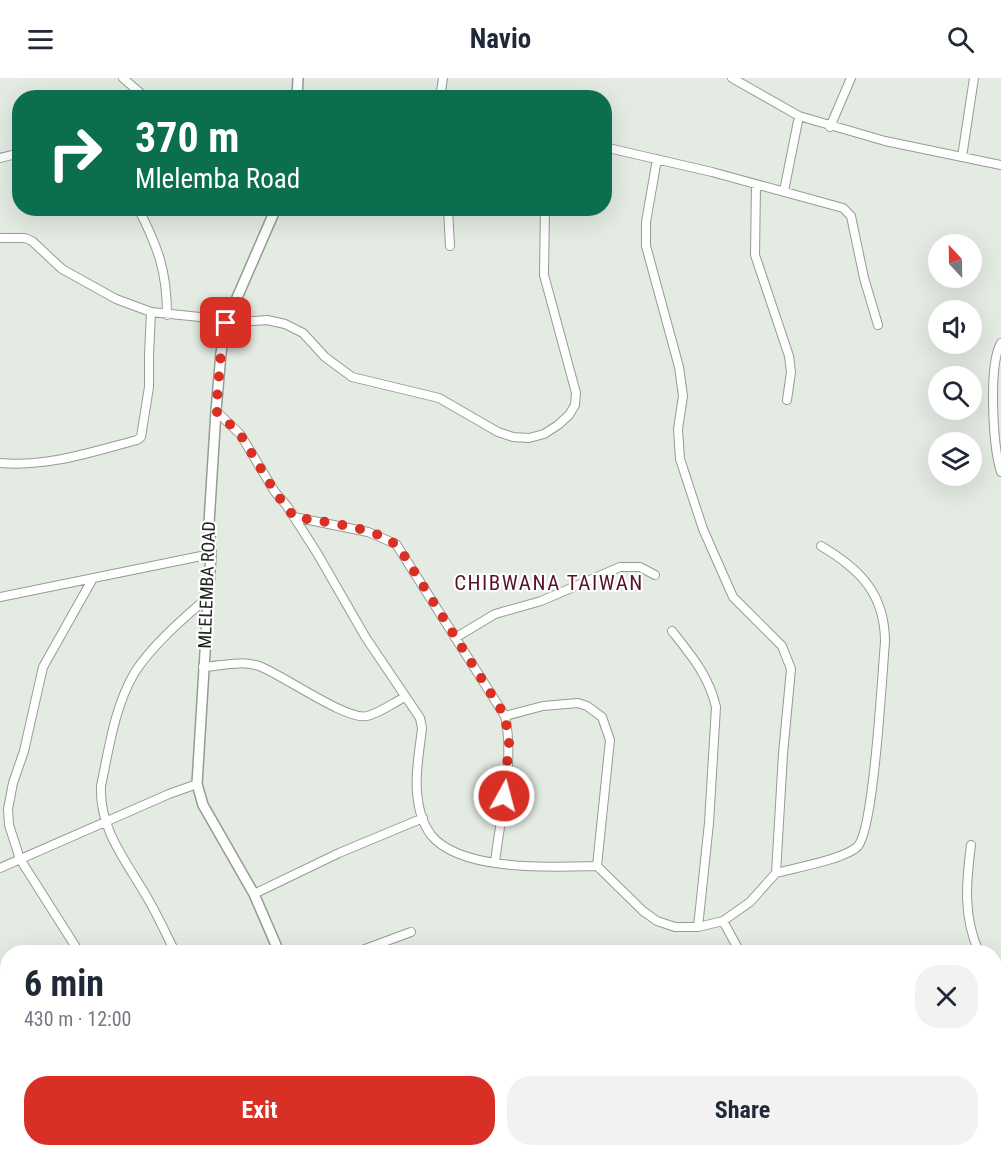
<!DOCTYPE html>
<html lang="en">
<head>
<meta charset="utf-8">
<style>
	:root { --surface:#fff; --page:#f2f2f3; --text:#1f2937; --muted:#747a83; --accent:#d93025 }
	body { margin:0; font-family:"Roboto Condensed",sans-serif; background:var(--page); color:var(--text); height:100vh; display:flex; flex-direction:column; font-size:22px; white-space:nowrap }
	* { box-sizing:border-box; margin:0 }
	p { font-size:20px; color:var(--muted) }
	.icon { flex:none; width:33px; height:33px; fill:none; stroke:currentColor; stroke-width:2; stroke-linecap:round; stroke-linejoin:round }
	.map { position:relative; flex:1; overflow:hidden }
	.side { position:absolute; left:0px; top:867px; width:1002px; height:212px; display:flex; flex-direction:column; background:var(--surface); border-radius:24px 24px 0 0; box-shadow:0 6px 24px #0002 }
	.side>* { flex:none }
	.guide { position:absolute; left:12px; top:12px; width:600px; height:126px; border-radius:24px; box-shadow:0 6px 24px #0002; background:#0b6e4f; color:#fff; overflow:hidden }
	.needle { width:39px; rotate:338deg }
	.fabs { position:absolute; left:928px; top:156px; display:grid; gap:12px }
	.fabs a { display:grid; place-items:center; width:54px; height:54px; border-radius:50%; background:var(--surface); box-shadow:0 6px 24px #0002; font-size:30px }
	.pin { position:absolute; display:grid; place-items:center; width:51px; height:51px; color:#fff; margin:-26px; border-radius:12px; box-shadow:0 3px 9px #0006 }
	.me { position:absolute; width:66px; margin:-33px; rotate:7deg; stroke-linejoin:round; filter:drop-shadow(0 0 4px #0008) }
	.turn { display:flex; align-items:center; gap:21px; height:126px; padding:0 24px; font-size:27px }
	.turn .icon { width:78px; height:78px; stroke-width:2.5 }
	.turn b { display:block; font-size:42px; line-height:51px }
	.round { display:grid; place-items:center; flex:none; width:63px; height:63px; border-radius:24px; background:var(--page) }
	.summary { display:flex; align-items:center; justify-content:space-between; height:102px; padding:0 24px }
	h1 { font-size:36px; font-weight:700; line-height:45px }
	.button { display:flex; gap:12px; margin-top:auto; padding:12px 24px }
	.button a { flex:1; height:69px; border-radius:24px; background:var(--accent); color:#fff; font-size:24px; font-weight:700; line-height:69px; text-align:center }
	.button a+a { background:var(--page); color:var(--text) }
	header { display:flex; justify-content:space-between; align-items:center; height:78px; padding:0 24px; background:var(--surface); font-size:27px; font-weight:700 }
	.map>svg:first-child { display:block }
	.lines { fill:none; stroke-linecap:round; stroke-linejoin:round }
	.minor-casing { stroke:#959c93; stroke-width:10 }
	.tertiary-casing { stroke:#959c93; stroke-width:12 }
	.minor { stroke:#fff; stroke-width:8 }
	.tertiary { stroke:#fff; stroke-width:9 }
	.route { stroke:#d93025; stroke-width:10; stroke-dasharray:0 18 }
	.labels { text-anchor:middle; stroke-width:4.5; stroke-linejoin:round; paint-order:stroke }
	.street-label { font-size:18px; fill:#222522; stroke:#fff }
	.quarter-label { font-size:21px; letter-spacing:1.5px; fill:#581326; stroke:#fff }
</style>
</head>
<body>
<header><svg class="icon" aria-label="menu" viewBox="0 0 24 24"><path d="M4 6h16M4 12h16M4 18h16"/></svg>Navio<svg class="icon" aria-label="search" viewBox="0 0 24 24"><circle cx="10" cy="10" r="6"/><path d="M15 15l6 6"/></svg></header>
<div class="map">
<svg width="1001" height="1078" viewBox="0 0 1001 1078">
	<rect width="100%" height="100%" fill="#e3ebe2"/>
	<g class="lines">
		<defs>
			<path id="minor" d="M123,0l23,20
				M732,0l67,38 86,25 116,24
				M440,20l3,-20
				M830,49l21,-49
				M604,69l108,25 131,36 8,8 1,5 12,57 14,47
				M962,79l12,-79
				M0,80l20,-5
				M756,107l-1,70 34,101 2,16 -4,28
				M784,113l15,-75
				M138,130c20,39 29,63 29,107
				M263,130l12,4
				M448,130l2,38
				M0,160h25l7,3 30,28 54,30 35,13 49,5 26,6 41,-3 18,4 18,9 22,24 27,20 87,21 59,34 15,5 16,1 15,-4 14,-9 11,-10 6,-10 1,-12 -32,-118 1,-67
				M1001,265c-13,22 -8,104 0,129
				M216,333l24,23 35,58 12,14 30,47 49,85 54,80 2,10c-2,20 -7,43 -5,64 1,14 5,31 14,43 30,37 122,32 166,31l46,45 14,10 18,6h23l25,-6 27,-19 26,-29 7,-119 8,-85 -9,-23 -49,-49 -30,-68 -23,-70 -2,-30 5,-33 -4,-29 -33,-121v-24l11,-63
				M0,385c48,4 91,-11 137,-23l4,-3 8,-50v-32l2,-43
				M294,439l74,15 28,12 109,172c10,46 -5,100 -10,147
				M0,519l211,-43
				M672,553c19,24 37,45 44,76l-7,116 -11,104
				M455,560l40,-24 46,-13 79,-34h20l15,8
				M203,589c18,-1 38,-7 56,-1 24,9 88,55 108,50 13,-3 26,-13 38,-19
				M505,638l38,-10 35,-3 9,3 15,11 8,23 -13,126
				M971,767c-5,38 -8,72 8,107
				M0,790l169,-74 28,-10
				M776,795c18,-5 70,-14 82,-27 16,-18 24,-171 27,-204 0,-48 -25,-73 -64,-96
				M254,816l85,-41 84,-35
				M723,843l17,31
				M79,874l-59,-93 -11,-34 -1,-16 5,-26 11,-32 19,-84 49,-87
				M175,874c-9,-18 -17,-36 -27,-53 -21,-37 -49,-69 -47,-113 8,-38 14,-81 34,-114 18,-28 50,-55 74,-76
				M357,874l54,-20
				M994,908l7,16
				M0,911l8,11
				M0,1027l8,5
				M994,1032l7,2
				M50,1071l4,7
				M241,1071l3,7
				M472,1071l4,7
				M168,1078l19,-7
				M493,1078l10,-7
				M783,1078l2,-7"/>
			<path id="tertiary" d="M297,20l1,-20
				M276,130l-50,115 -5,30 -5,58 -7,112 2,31 -14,230 6,21 51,89 25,58
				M358,1071l4,7"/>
		</defs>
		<use href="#minor" class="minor-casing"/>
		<use href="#tertiary" class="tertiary-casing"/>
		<use href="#minor" class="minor"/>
		<use href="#tertiary" class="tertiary"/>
	</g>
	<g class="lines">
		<path class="route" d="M226,245l-5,30 -5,58 24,23 35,58 19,25c27,5 88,10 106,32l105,167 4,27 -5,53"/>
	</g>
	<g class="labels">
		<g class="street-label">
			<text transform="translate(207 507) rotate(-88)" y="6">MLELEMBA ROAD</text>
		</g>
		<g class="quarter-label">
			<text x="549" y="512">CHIBWANA TAIWAN</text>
		</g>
	</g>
</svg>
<div class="fabs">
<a><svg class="needle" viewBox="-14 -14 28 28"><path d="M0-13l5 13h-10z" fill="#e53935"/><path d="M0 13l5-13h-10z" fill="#747a83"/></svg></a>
<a><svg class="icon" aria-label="sound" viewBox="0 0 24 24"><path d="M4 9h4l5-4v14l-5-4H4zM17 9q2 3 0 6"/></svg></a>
<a><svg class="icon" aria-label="search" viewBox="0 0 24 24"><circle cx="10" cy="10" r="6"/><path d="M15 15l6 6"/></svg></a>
<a><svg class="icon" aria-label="layers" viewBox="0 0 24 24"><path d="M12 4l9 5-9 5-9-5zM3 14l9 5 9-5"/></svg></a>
</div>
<div class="pin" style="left:226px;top:245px;background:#d93025"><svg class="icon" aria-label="arrive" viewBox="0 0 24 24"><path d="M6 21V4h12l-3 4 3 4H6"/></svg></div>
<svg class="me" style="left:504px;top:718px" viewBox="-20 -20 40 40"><circle r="17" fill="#d93025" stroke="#fff" stroke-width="3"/><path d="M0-11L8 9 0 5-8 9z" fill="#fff"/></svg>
<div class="guide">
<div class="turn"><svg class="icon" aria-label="right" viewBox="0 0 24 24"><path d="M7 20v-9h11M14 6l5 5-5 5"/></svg><div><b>370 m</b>Mlelemba Road</div></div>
</div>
<section class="side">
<div class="summary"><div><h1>6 min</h1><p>430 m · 12:00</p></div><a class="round"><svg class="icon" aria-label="close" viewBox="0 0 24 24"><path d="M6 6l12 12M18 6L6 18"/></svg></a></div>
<div class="button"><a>Exit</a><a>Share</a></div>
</section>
</div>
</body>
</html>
